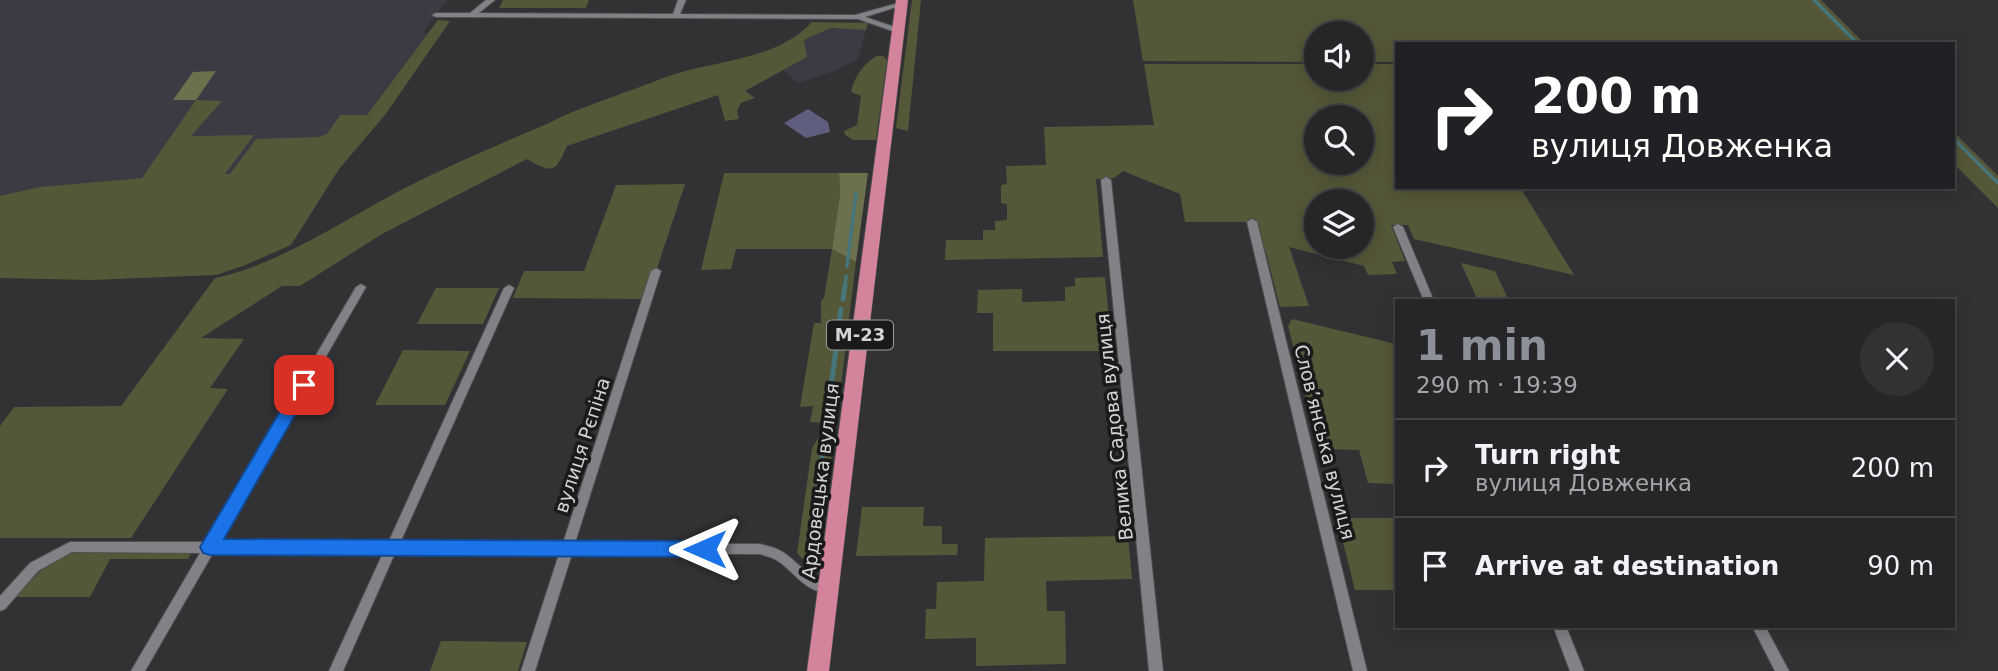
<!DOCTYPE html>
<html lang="en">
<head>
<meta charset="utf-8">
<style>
	:root { --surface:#262628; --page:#323234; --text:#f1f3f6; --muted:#a4a5a8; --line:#424345; --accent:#8c9099 }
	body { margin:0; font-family:"DejaVu Sans",sans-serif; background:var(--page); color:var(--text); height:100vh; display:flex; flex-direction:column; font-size:26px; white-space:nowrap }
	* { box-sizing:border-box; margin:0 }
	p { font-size:23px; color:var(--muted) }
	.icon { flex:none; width:38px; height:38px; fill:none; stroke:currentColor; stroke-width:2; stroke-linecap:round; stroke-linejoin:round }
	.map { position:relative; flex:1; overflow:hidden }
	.sheet { position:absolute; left:1395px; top:299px; width:560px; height:329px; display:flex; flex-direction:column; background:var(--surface); border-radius:0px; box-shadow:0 4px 18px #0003,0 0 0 2px var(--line) }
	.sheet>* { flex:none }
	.top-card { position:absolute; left:1395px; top:42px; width:560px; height:147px; border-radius:0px; box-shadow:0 4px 18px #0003,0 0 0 2px var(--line); background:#202124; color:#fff; overflow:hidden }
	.controls { position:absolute; left:1304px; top:21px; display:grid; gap:14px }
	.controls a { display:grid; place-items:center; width:70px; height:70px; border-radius:50%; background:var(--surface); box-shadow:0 4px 18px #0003,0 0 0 2px var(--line); font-size:35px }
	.pin { position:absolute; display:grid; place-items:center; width:60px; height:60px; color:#fff; margin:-30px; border-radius:14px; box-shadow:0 4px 10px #0006 }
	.me { position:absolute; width:77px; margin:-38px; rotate:270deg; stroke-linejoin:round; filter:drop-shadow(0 0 5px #0008) }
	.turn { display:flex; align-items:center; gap:24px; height:147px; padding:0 21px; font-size:32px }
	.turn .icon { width:91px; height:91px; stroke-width:2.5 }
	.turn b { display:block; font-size:49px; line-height:60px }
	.round { display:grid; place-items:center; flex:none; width:74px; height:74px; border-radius:37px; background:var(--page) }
	.head { display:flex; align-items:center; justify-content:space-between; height:119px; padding:0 21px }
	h1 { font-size:42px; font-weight:800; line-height:52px; color:var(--accent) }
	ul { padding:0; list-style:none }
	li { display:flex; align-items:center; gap:21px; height:98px; padding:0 21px; border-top:2px solid var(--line) }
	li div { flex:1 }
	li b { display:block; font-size:26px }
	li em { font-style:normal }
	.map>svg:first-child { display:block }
	.built { fill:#3b3b44 }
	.green { fill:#555739; fill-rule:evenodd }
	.forest { fill:#6d704d }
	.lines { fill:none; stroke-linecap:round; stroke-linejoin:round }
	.stream-far1 { stroke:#46767a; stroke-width:3.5 }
	.stream { stroke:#46767a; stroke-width:5 }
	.building { fill:#5f5e7e }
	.minor-casing { stroke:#4e4e51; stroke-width:2 }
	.trunk-casing { stroke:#4e4e51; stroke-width:1 }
	.minor { fill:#828286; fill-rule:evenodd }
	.trunk { fill:#d3839a; fill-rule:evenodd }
	.route { fill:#1a73e8; stroke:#114b97; stroke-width:2 }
	.labels { text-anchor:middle; stroke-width:7; stroke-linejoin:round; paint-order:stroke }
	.shield { fill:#1a1a1b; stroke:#9c9c9f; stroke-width:2 }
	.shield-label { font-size:18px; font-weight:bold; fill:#d4d4d7 }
	.street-label { font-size:19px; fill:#d4d4d7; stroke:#1a1a1b }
</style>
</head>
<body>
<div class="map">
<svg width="1998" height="671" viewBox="0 0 1998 671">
	<rect width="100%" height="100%" fill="#323235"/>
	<path class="built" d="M0,0h448l-26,33h6l-101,136 -185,9 -103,9 -39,9z
		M831,28l35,2 -8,29 -24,12 -36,12 -15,-13 24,-13 -3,-17z"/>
	<path class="green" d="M503,0h86l-3,8h-87z
		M912,0h9l-13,131 -12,-3z
		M1133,0h688l44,44h-469v18h-34v-29h-46v29l-173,-1z
		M438,20l12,1 -65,94 -46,54 -48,76 -48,21 -27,9 -125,5 -91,-2v-82l39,-9 103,-9 54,-78 26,1 -31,35 63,-1 -29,39h5l26,-35 62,-2 9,-3 13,-19h27z
		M812,22l56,1 -2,7 -35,-2 -27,12 3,17 -62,34 10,7 -14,5 -4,7 2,9 -14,2 -7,-26 -151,51c-12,27 -14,28 -40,13l-145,75 -82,52h-18l-81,52 43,1 -34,49 18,1 -97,149h-131v-112l14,-19 107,-1 94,-128c66,-14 128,-58 188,-89 47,-24 97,-45 146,-66 24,-13 48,-20 74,-30 19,-6 37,-15 56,-20 44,-13 100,-15 133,-51z
		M877,56h6l4,4 -11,80h-23l-8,-5 -1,-4 13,-6 4,-29 -10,-4c3,-15 13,-29 26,-36z
		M1144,64h172v15h46v-15h34v123h124l54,88 -160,-36 -6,-14h-17l14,36 -13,1 5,12 -29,1 -4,-9 -75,-19 20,59 -29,1 -15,-58h-7l-7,-27h-66l-5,-28 -57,-23 -9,7 -18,1 7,78 -158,3 1,-20h37v-10h12v-9l12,-1v-16l-6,-1v-18l6,-1 -1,-18 40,-1 -2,-38 110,-2zM1316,117h46v46h-46zM1316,201h46v46h-46z
		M1953,131l45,45v32l-45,-45z
		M724,173h115l1,21 -8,55 24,13 -19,157 -11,4 -16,-1 3,-16 -13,1 14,-84h7v-22l3,-3 8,-49h-96l-5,20 -30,1z
		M685,184l-29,87 -13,28 -130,-1 11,-27h60l32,-86z
		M1461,263l34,8 14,30h-31z
		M1105,277l7,74h-119v-38h-16l1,-23 44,-1v13l43,-1v-14l10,-1v-8z
		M436,288h63l-16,36h-66z
		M1292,319l104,25v140l-28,-1 -9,-33 -40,-1 -31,-123z
		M403,350l67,1 -25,54h-70z
		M834,435l-15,124 -4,8 -4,1 -14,-15 15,-105 6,-10z
		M862,507h62l-1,19h19v18h16l-1,11 -101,1z
		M1337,518h59v72h-41z
		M1128,536l4,43 -86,2 1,30h18l1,53 -90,2v-28l-51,1 1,-30h10l1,-27 47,-1 1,-43z
		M82,551l110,1 -4,7h-78l-20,38h-74c19,-22 35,-41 66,-46z
		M441,641l86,1 -9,29h-88z"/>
	<path class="forest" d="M216,71l-20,29h-23l20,-28z
		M839,173h29l-12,89 -24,-13 8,-55z"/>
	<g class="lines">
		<path class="stream-far1" d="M1814,0l44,44
			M1953,138l45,45
			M847,266l9,-73
			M845,287l1,-11"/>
		<path class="stream" d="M843,299l2,-14
			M839,323l2,-14
			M826,423l12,-88
			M809,556l16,-120"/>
	</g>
	<path class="building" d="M808,109l20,13 2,10 -24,6 -22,-15z"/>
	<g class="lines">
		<defs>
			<path id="minor" d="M486,0h9l-16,13 194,1 5,-14h8l-6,14 175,1 47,-13 4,2 -41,13 36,12 1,2 -4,2 -40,-14 -422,-2 -4,-2 4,-2h34z
				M1106,177l5,3 52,491h-14l-48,-491z
				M1252,219l5,3 110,449h-14l-106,-449z
				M1398,224l5,3 31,74h-10l-31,-74z
				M656,268l5,3 -86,272 185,1c30,6 29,16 52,31 6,5 13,6 21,8l1,4 -1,4c-25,7 -39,-21 -57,-31 -5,-3 -10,-4 -16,-6h-188l-37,117h-14l38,-117 -164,-1 -52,118h-14l54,-118h-170l-68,118h-14l69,-118 -128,-1 -34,19 -33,38 -5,2v-15l30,-33 40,-21h136l150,-255 5,-3 5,3 -147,255 169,1 116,-255 5,-3 5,3 -114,255h163l88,-272z
				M1553,626h13l18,45h-14z
				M1752,626h13l24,45h-14z"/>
			<path id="trunk" d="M896,0h12l-79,671h-22z"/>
		</defs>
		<use href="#minor" class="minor-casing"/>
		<use href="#trunk" class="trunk-casing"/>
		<use href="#minor" class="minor"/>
		<use href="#trunk" class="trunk"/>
	</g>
	<path class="route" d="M304,379l8,6 -88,154 481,2 7,2 3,6 -3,5 -7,3 -495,-2 -7,-2 -3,-6 3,-5 95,-161z"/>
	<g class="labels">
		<rect class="shield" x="827" y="320.5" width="66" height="29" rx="5"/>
		<g class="shield-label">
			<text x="860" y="341">М-23</text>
		</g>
		<g class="street-label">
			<text transform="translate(1114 427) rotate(-96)" y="7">Велика Садова вулиця</text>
			<text transform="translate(1325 442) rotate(76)" y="7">Словʼянська вулиця</text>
			<text transform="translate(582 445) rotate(-72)" y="7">вулиця Рєпіна</text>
			<text transform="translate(820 481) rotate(-83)" y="7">Ардовецька вулиця</text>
		</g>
	</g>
</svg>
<div class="controls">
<a><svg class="icon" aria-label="sound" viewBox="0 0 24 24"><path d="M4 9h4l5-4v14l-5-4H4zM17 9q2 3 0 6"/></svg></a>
<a><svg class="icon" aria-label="search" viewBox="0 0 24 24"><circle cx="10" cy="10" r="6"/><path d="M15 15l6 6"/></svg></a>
<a><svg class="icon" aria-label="layers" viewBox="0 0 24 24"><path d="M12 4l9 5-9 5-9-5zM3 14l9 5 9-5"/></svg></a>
</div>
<div class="pin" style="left:304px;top:385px;background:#d93025"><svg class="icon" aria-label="arrive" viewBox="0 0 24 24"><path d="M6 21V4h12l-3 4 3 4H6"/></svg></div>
<svg class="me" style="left:705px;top:549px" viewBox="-20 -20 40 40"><path d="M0-17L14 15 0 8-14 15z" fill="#1a73e8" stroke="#fff" stroke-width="4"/></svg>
<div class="top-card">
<div class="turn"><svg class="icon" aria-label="right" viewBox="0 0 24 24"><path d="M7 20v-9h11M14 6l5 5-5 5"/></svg><div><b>200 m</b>вулиця Довженка</div></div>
</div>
<section class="sheet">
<div class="head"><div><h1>1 min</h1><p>290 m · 19:39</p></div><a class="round"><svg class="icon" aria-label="close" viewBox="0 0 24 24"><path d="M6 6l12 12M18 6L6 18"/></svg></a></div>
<ul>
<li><svg class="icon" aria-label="right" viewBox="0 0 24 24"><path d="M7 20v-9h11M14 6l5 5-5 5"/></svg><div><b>Turn right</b><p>вулиця Довженка</p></div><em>200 m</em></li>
<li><svg class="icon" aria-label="arrive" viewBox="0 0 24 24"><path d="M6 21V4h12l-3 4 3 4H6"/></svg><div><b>Arrive at destination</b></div><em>90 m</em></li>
</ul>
</section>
</div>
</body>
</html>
